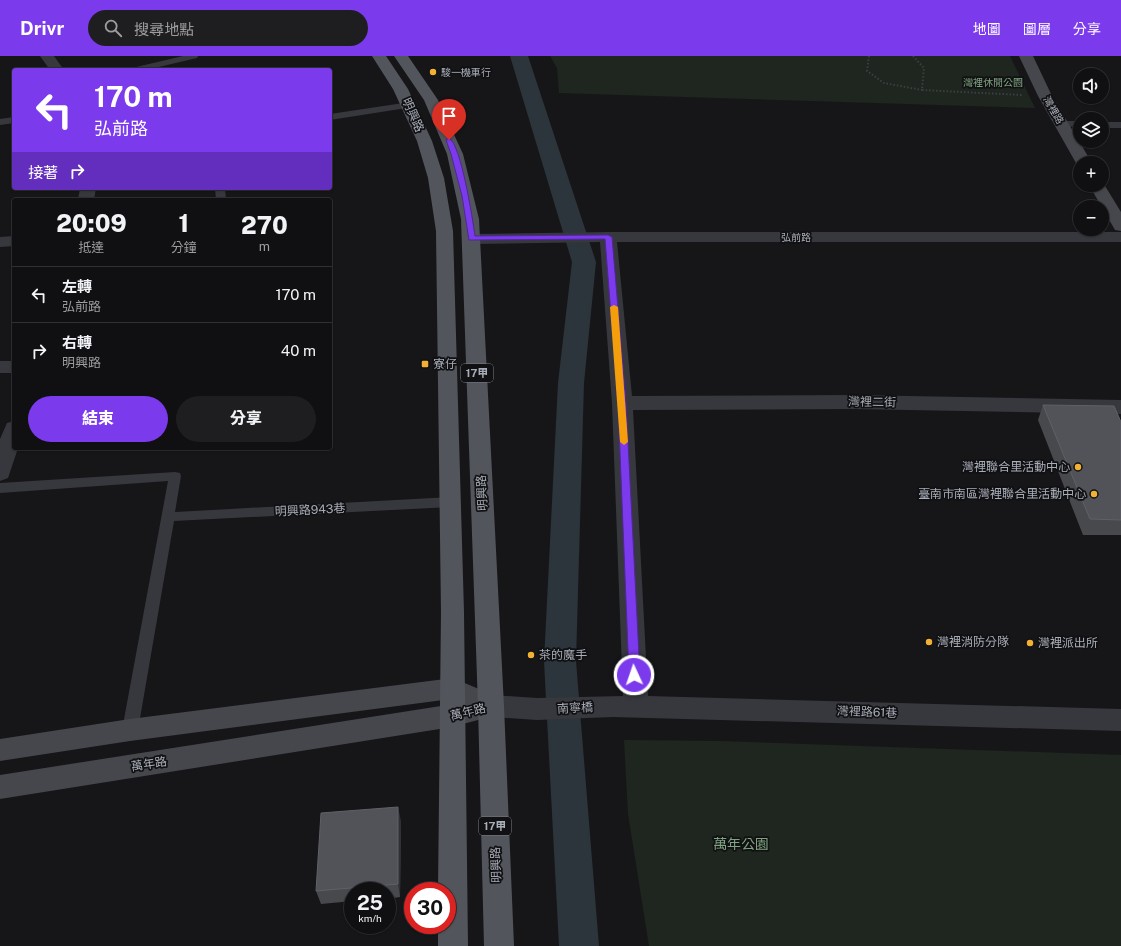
<!DOCTYPE html>
<html lang="zh-TW">
<head>
<meta charset="utf-8">
<style>
	:root { --surface:#101012; --page:#1e1e20; --text:#f1f3f6; --muted:#9c9d9f; --line:#303032; --accent:#7c3aed }
	body { margin:0; font-family:"Public Sans","Noto Sans TC",sans-serif; background:var(--page); color:var(--text); height:100vh; display:flex; flex-direction:column; font-size:15px; white-space:nowrap }
	* { box-sizing:border-box; margin:0 }
	p { font-size:13px; color:var(--muted) }
	.icon { flex:none; width:22px; height:22px; fill:none; stroke:currentColor; stroke-width:2; stroke-linecap:round; stroke-linejoin:round }
	.map { position:relative; flex:1; overflow:hidden }
	.drawer { position:absolute; left:12px; top:142px; width:320px; height:252px; display:flex; flex-direction:column; background:var(--surface); border-radius:4px; box-shadow:0 1px 3px #0004,0 0 0 1px var(--line) }
	.drawer>* { flex:none }
	.guide { position:absolute; left:12px; top:12px; width:320px; height:122px; border-radius:4px; box-shadow:0 1px 3px #0004,0 0 0 1px var(--line); background:#7c3aed; color:#fff; overflow:hidden }
	.controls { position:absolute; left:1073px; top:12px; display:grid; gap:8px }
	.controls a { display:grid; place-items:center; width:36px; height:36px; border-radius:50%; background:var(--surface); box-shadow:0 1px 3px #0004,0 0 0 1px var(--line); font-size:20px }
	.speed { position:absolute; left:344px; top:826px; display:flex; gap:8px; font-size:20px; font-weight:700; text-align:center }
	.speed>* { display:grid; place-content:center; width:52px; height:52px; border-radius:50%; background:var(--surface); box-shadow:0 1px 3px #0004,0 0 0 1px var(--line); line-height:1 }
	.speed small { font-size:10px; font-weight:400 }
	.speed .limit { border:6px solid #d22; background:#fff; color:#111 }
	.pin { position:absolute; display:grid; place-items:center; width:34px; height:34px; color:#fff; margin:-41px -17px; border-radius:50% 50% 50% 0; rotate:-45deg; box-shadow:0 0 4px #0007 }
	.pin .icon { rotate:45deg }
	.me { position:absolute; width:44px; margin:-22px; rotate:357deg; stroke-linejoin:round; filter:drop-shadow(0 0 3px #0008) }
	.turn { display:flex; align-items:center; gap:14px; height:84px; padding:0 16px; font-size:18px }
	.turn .icon { width:52px; height:52px; stroke-width:2.5 }
	.turn b { display:block; font-size:28px; line-height:34px }
	.then { display:flex; align-items:center; height:38px; padding:0 16px; background:#0003; gap:8px; font-size:15px }
	.eta { display:flex; justify-content:space-evenly; align-items:center; height:68px; text-align:center }
	.eta b { font-size:24px; font-weight:800; line-height:28px }
	.button { display:flex; gap:8px; margin-top:auto; padding:8px 16px }
	.button a { flex:1; height:46px; border-radius:24px; background:var(--accent); color:#fff; font-size:16px; font-weight:800; line-height:46px; text-align:center }
	.button a+a { background:var(--page); color:var(--text) }
	ul { padding:0; list-style:none }
	li { display:flex; align-items:center; gap:12px; height:56px; padding:0 16px; border-top:1px solid var(--line) }
	li div { flex:1 }
	li b { display:block; font-size:15px }
	li em { font-style:normal }
	header { display:flex; align-items:center; gap:24px; box-sizing:border-box; height:56px; padding:0 20px; background:var(--accent); color:#fff }
	header strong { font-size:19px }
	nav { display:flex; gap:22px; margin-inline-start:auto; font-size:14px }
	.search { width:280px; height:36px; background:var(--page); display:flex; align-items:center; gap:10px; box-sizing:border-box; padding:0 14px; border-radius:22px; color:var(--muted); font-size:15px }
	.map>svg:first-child { display:block }
	.green { fill:#1e261f }
	.lines { fill:none; stroke-linecap:round; stroke-linejoin:round }
	.canal { fill:#2c353c; fill-rule:evenodd }
	.path { stroke:#3d3f44; stroke-width:2; stroke-dasharray:1.5 2; stroke-linecap:butt }
	.lane { fill:#37383d; fill-rule:evenodd }
	.street { fill:#37383d; fill-rule:evenodd }
	.secondary { fill:#45474d; fill-rule:evenodd }
	.primary { fill:#53555c; fill-rule:evenodd }
	.wall { fill:#47494d }
	.shaded-wall { fill:#2f3033 }
	.building { fill:#525359; stroke:#5f6168 }
	.route { fill:#7c3aed; stroke:#51269a }
	.slow { fill:#f59e0b }
	.poi-dot { fill:#f2b134; stroke:#111113; stroke-width:1.5 }
	.labels { text-anchor:middle; stroke-width:3.5; stroke-linejoin:round; paint-order:stroke }
	.far-poi-label { font-size:10px; fill:#a8adb8; stroke:#111113; text-anchor:start }
	.far-park-label { font-size:10px; fill:#7fa381; stroke:#111113 }
	.far-street-label { font-size:10px; fill:#a8adb8; stroke:#111113 }
	.shield { fill:#111113; stroke:#7b7e86; stroke-width:1 }
	.shield-label { font-size:11px; font-weight:bold; fill:#a8adb8 }
	.street-label { font-size:12px; fill:#a8adb8; stroke:#111113 }
	.poi-label { font-size:12px; fill:#a8adb8; stroke:#111113; text-anchor:start }
	.near-park-label { font-size:14px; fill:#7fa381; stroke:#111113 }
</style>
</head>
<body>
<header>
<strong>Drivr</strong>
<div class="search"><svg class="icon" aria-label="search" viewBox="0 0 24 24"><circle cx="10" cy="10" r="6"/><path d="M15 15l6 6"/></svg>搜尋地點</div>
<nav><a>地圖</a><a>圖層</a><a>分享</a></nav>
</header>
<div class="map">
<svg width="1121" height="890" viewBox="0 0 1121 890">
	<rect width="100%" height="100%" fill="#161618"/>
	<path class="green" d="M550,0h460l25,52 -476,-15 -2,-25z
		M624,684l96,1 401,14v191h-472l-21,-132z"/>
	<g class="lines">
		<path class="canal" d="M510,0h18l68,206 -12,121 -8,278 23,285h-40l-15,-285 14,-278 14,-121z"/>
		<path class="path" d="M869,0l-2,15 17,12 38,7
			M913,0l11,12 -2,22 100,5"/>
		<path class="lane" d="M183,0h15l-1,2 -51,12h-15l1,-2z
			M410,46l3,1 1,2 -1,2 -83,13v-6z
			M14,61v6l-14,2v-6z
			M1061,65h19v6l-22,-1 -2,-2z
			M1102,66h19v6h-19z
			M215,132h10l1,12h-10z
			M175,416l5,1 1,3 -6,36 276,-15 5,2 2,3 -2,3 -5,2 -277,14 -36,209 -3,5 -5,2 -5,-2 -3,-5 46,-249 -168,12v-10z"/>
		<path class="street" d="M40,0h14l10,14h-14z
			M80,132h16l-2,12h-16z
			M608,176h513v10h-504l15,154 221,-1 268,5v14l-268,-5 -220,1 15,286 473,13v22l-508,-14 -76,3 -46,-3 -9,-3 -4,-8 4,-8 9,-3 46,3 86,-2 -11,-293 -12,-161 -128,2 -6,-1 -3,-4 3,-4 6,-1z
			M14,180v10l-14,1v-10z
			M0,305h14v12h-14z
			M14,365v27h4l-10,30 -8,3v-42l7,-16z"/>
		<path class="secondary" d="M1019,0h14l19,40 40,67h-12v4l-4,-4 -38,-67z
			M1102,125l19,31v19l-6,-1 -26,-45h13z
			M453,622l47,20 4,8 -4,8 -48,13 -452,72v-24l460,-72 -9,-4 -321,42 -130,20v-22l130,-20z"/>
		<path class="primary" d="M372,0h14l22,33 24,52 12,37 9,53 11,381 4,334h-30v-21h9v-34h-9l3,-279 -5,-381 -8,-53 -11,-37 -24,-52z
			M394,0h14l30,44 25,54 16,65 25,487 10,240h-30l-6,-240 -17,-487 -14,-65 -23,-54z"/>
	</g>
	<path class="wall" d="M1043,349l78,17v113h-38l-45,-115z
		M401,765l-1,76 -13,2v-8h-34v10l-32,3 -5,-13z"/>
	<path class="shaded-wall" d="M398,751l3,14 -1,76 -2,-13z"/>
	<path class="building" d="M1043,349l71,1 7,16v98l-31,-1z
		M398,751v77l-82,7 5,-78z"/>
	<path class="route" d="M449,82c12,6 24,83 26,98l133,-1 4,2 14,166 14,272 -2,3 -4,1 -3,-1 -2,-3 -11,-272 -13,-164 -136,1 -7,-44 -11,-42 -5,-14z"/>
	<path class="slow" d="M614,249l4,2 10,135 -4,3 -4,-3 -10,-135z"/>
	<g class="poi-dot">
		<circle cx="433" cy="16" r="4"/>
		<rect x="421" y="304" width="8" height="8" rx="2"/>
		<circle cx="1078" cy="411" r="4"/>
		<circle cx="1094" cy="438" r="4"/>
		<circle cx="929" cy="586" r="4"/>
		<circle cx="1030" cy="587" r="4"/>
		<circle cx="531" cy="599" r="4"/>
	</g>
	<g class="labels">
		<g class="far-poi-label">
			<text x="441" y="20">駿一機車行</text>
		</g>
		<g class="far-park-label">
			<text x="993" y="30">灣裡休閒公園</text>
		</g>
		<g class="far-street-label">
			<text transform="translate(1054 54) rotate(60)" y="4">灣裡路</text>
			<text x="796" y="185">弘前路</text>
		</g>
		<g class="shield">
			<rect x="461" y="308" width="32" height="18" rx="3"/>
			<rect x="479" y="761" width="32" height="18" rx="3"/>
		</g>
		<g class="shield-label">
			<text x="477" y="321">17甲</text>
			<text x="495" y="774">17甲</text>
		</g>
		<g class="street-label">
			<text transform="translate(413 59) rotate(66)" y="4">明興路</text>
			<text transform="translate(872 346) rotate(1)" y="4">灣裡二街</text>
			<text transform="translate(482 437) rotate(-93)" y="4">明興路</text>
			<text transform="translate(310 454) rotate(-3)" y="4">明興路943巷</text>
			<text transform="translate(575 652) rotate(-3)" y="4">南寧橋</text>
			<text transform="translate(468 656) rotate(-14)" y="4">萬年路</text>
			<text transform="translate(867 656) rotate(2)" y="4">灣裡路61巷</text>
			<text transform="translate(149 708) rotate(-9)" y="4">萬年路</text>
			<text transform="translate(496 809) rotate(-92)" y="4">明興路</text>
		</g>
		<g class="poi-label">
			<text x="433" y="312">寮仔</text>
			<text x="1070" y="415" text-anchor="end">灣裡聯合里活動中心</text>
			<text x="1086" y="442" text-anchor="end">臺南市南區灣裡聯合里活動中心</text>
			<text x="937" y="590">灣裡消防分隊</text>
			<text x="1038" y="591">灣裡派出所</text>
			<text x="539" y="603">茶的魔手</text>
		</g>
		<g class="near-park-label">
			<text x="741" y="793">萬年公園</text>
		</g>
	</g>
</svg>
<div class="controls">
<a><svg class="icon" aria-label="sound" viewBox="0 0 24 24"><path d="M4 9h4l5-4v14l-5-4H4zM17 9q2 3 0 6"/></svg></a>
<a><svg class="icon" aria-label="layers" viewBox="0 0 24 24"><path d="M12 4l9 5-9 5-9-5zM3 14l9 5 9-5"/></svg></a>
<a>+</a>
<a>−</a>
</div>
<div class="speed"><div>25<small>km/h</small></div><div class="limit">30</div></div>
<div class="pin" style="left:449px;top:84px;background:#d93025"><svg class="icon" aria-label="arrive" viewBox="0 0 24 24"><path d="M6 21V4h12l-3 4 3 4H6"/></svg></div>
<svg class="me" style="left:634px;top:619px" viewBox="-20 -20 40 40"><circle r="17" fill="#7c3aed" stroke="#fff" stroke-width="3"/><path d="M0-11L8 9 0 5-8 9z" fill="#fff"/></svg>
<div class="guide">
<div class="turn"><svg class="icon" aria-label="left" viewBox="0 0 24 24"><path d="M17 20v-9H6M10 6l-5 5 5 5"/></svg><div><b>170 m</b>弘前路</div></div>
<div class="then">接著<svg class="icon" aria-label="right" viewBox="0 0 24 24"><path d="M7 20v-9h11M14 6l5 5-5 5"/></svg></div>
</div>
<section class="drawer">
<div class="eta">
<div><b>20:09</b><p>抵達</p></div>
<div><b>1</b><p>分鐘</p></div>
<div><b>270</b><p>m</p></div>
</div>
<ul>
<li><svg class="icon" aria-label="left" viewBox="0 0 24 24"><path d="M17 20v-9H6M10 6l-5 5 5 5"/></svg><div><b>左轉</b><p>弘前路</p></div><em>170 m</em></li>
<li><svg class="icon" aria-label="right" viewBox="0 0 24 24"><path d="M7 20v-9h11M14 6l5 5-5 5"/></svg><div><b>右轉</b><p>明興路</p></div><em>40 m</em></li>
</ul>
<div class="button"><a>結束</a><a>分享</a></div>
</section>
</div>
</body>
</html>
